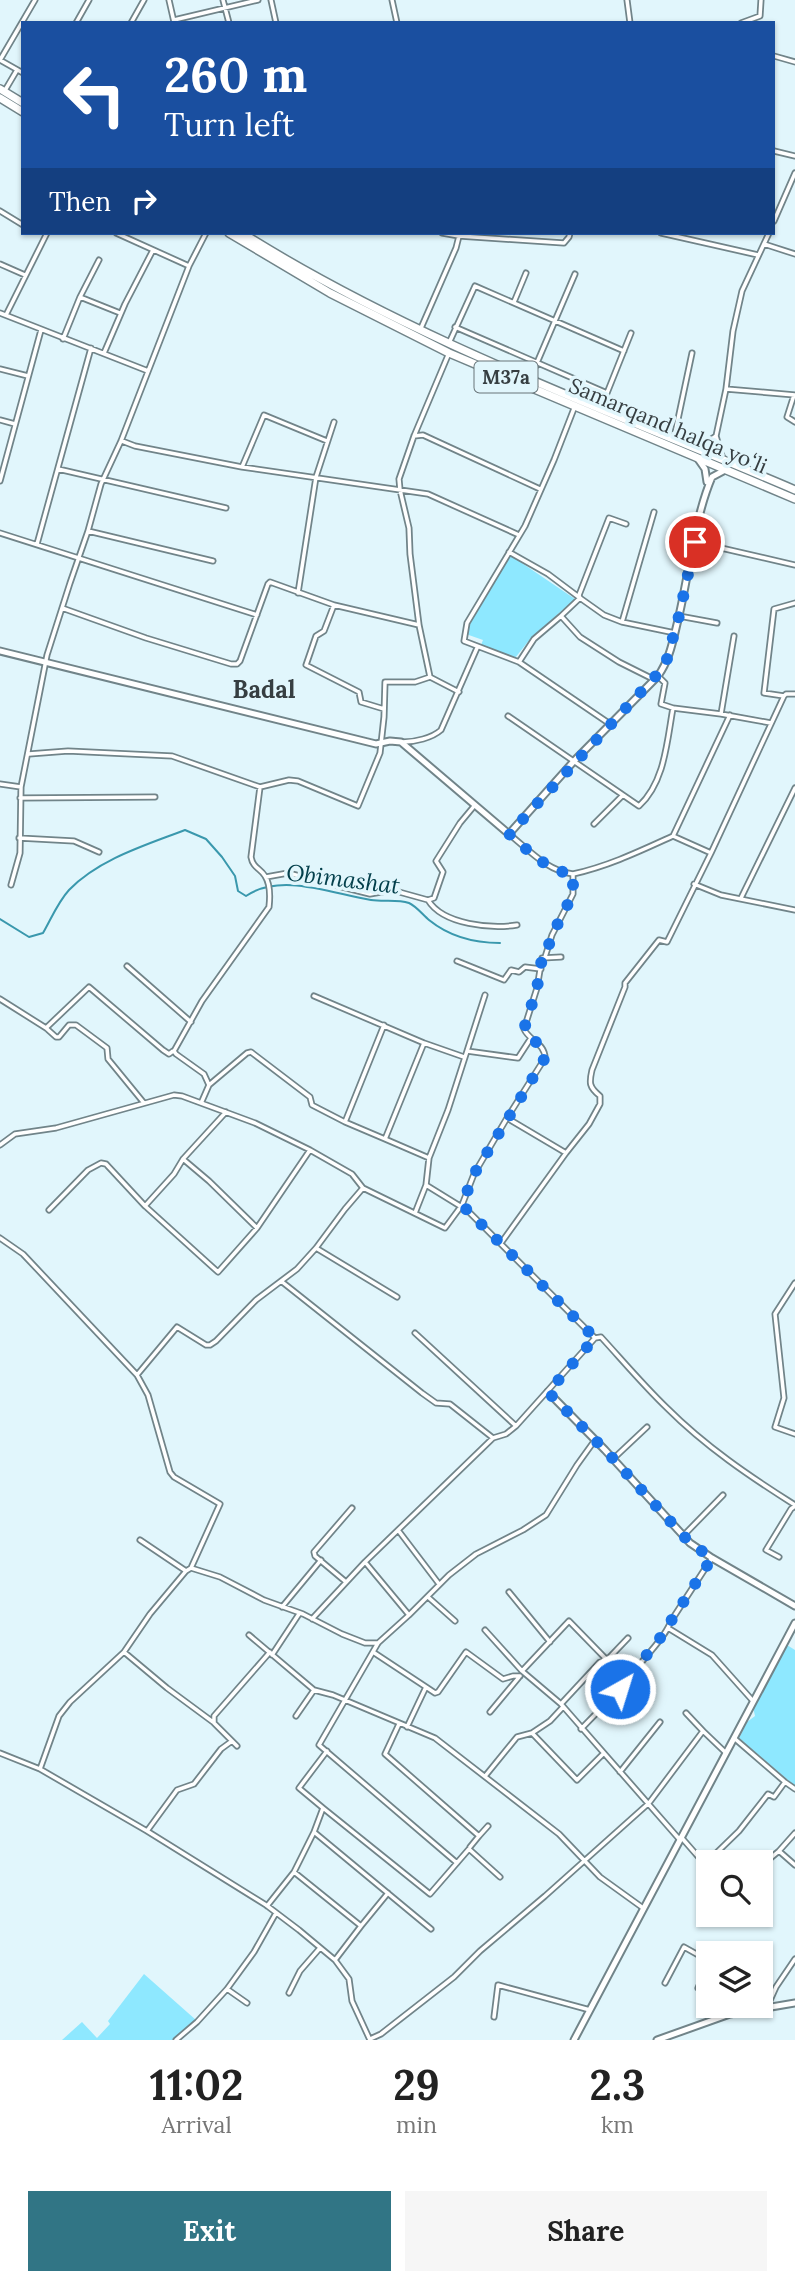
<!DOCTYPE html>
<html lang="en">
<head>
<meta charset="utf-8">
<style>
	:root { --surface:#fff; --page:#f6f6f6; --text:#222; --muted:#767676; --accent:#317585 }
	body { margin:0; font-family:Lora,serif; background:var(--page); color:var(--text); height:100vh; display:flex; flex-direction:column; font-size:26px; white-space:nowrap }
	* { box-sizing:border-box; margin:0 }
	p { font-size:23px; color:var(--muted) }
	.icon { flex:none; width:38px; height:38px; fill:none; stroke:currentColor; stroke-width:2; stroke-linecap:round; stroke-linejoin:round }
	.map { position:relative; height:2040px; overflow:hidden }
	.details { display:flex; flex-direction:column; background:var(--surface); flex:1 }
	.details>* { flex:none }
	.top-card { position:absolute; left:21px; top:21px; width:754px; height:214px; border-radius:0px; box-shadow:0 2px 5px #0004; background:#1a4fa0; color:#fff; overflow:hidden }
	.buttons { position:absolute; left:696px; top:1850px; display:grid; gap:14px }
	.buttons a { display:grid; place-items:center; width:77px; height:77px; border-radius:0px; background:var(--surface); box-shadow:0 2px 5px #0004; font-size:35px }
	.pin { position:absolute; display:grid; place-items:center; width:60px; height:60px; color:#fff; margin:-30px; border:4px solid #fff; border-radius:50%; box-shadow:0 2px 7px #0007 }
	.me { position:absolute; width:77px; margin:-38px; rotate:39deg; stroke-linejoin:round; filter:drop-shadow(0 0 5px #0008) }
	.turn { display:flex; align-items:center; gap:24px; height:147px; padding:0 28px; font-size:32px }
	.turn .icon { width:91px; height:91px; stroke-width:2.5 }
	.turn b { display:block; font-size:49px; line-height:60px }
	.then { display:flex; align-items:center; height:66px; padding:0 28px; background:#0003; gap:14px; font-size:26px }
	.eta { display:flex; justify-content:space-evenly; align-items:center; height:119px; text-align:center }
	.eta b { font-size:42px; font-weight:800; line-height:49px }
	.primary-button { display:flex; gap:14px; margin-top:auto; padding:14px 28px }
	.primary-button a { flex:1; height:80px; border-radius:0px; background:var(--accent); color:#fff; font-size:28px; font-weight:800; line-height:80px; text-align:center }
	.primary-button a+a { background:var(--page); color:var(--text) }
	.map>svg:first-child { display:block }
	.green { fill:#8ee8ff }
	.lines { fill:none; stroke-linecap:round; stroke-linejoin:round }
	.stream { stroke:#3a98ad; stroke-width:2 }
	.street-casing { stroke:#718489; stroke-width:7 }
	.secondary-casing { stroke:#718489; stroke-width:9 }
	.highway-casing { stroke:#718489; stroke-width:10 }
	.street { stroke:#fff; stroke-width:3.5 }
	.secondary { stroke:#fff; stroke-width:5 }
	.highway { stroke:#fff; stroke-width:7 }
	.route { stroke:#1a73e8; stroke-width:12; stroke-dasharray:0 21.6 }
	.labels { text-anchor:middle; stroke-width:7; stroke-linejoin:round; paint-order:stroke }
	.shield { fill:#e1f6fc; stroke:#697579; stroke-width:2 }
	.shield-label { font-size:19px; font-weight:bold; fill:#363e41 }
	.street-label { font-size:21px; fill:#363e41; stroke:#e1f6fc }
	.water-label { font-size:23px; font-style:italic; fill:#04404c; stroke:#e1f6fc }
	.quarter-label { font-size:24px; font-weight:bold; fill:#363e41; stroke:#e1f6fc }
</style>
</head>
<body>
<div class="map">
<svg width="795" height="2040" viewBox="0 0 795 2040">
	<rect width="100%" height="100%" fill="#e1f6fc"/>
	<path class="green" d="M510,555l65,44 -44,39 -16,20 -34,-13 2,-5 -20,-7 2,-8z
		M787,1645l8,5v136l-56,-48 8,-16 8,-6 -2,-9z
		M144,1974l52,46 -24,20h-110l20,-18 15,16 13,-14 -2,-3z"/>
	<g class="lines">
		<path class="stream" d="M0,919l29,18 14,-4c8,-14 15,-31 26,-43 30,-31 77,-45 116,-60l21,9 16,18 13,19 3,15 8,5c35,-24 87,-2 125,4 13,2 26,-1 38,3 7,3 14,12 20,17 21,17 45,23 71,23"/>
		<defs>
			<path id="street" d="M169,0l5,22
				M223,0l6,23
				M271,0l5,23
				M392,0l5,23
				M627,0l3,23
				M174,20l84,-20
				M76,23l13,-23
				M131,23l13,-23
				M741,23l19,-7 1,-16
				M774,56l21,6
				M0,60l35,-60
				M0,60l23,13
				M4,92l13,-22
				M774,151l21,5
				M0,211l23,14
				M774,221l21,-48
				M116,233l73,33
				M442,233l17,3
				M661,233l97,22
				M764,244l31,10
				M0,264l25,11
				M80,297l40,16
				M514,302l12,-29
				M0,313l148,58
				M6,315l41,-82
				M455,327l152,66
				M421,328l35,-80 3,-12 105,7 5,-6 1,-4
				M63,339l17,-42 19,-37
				M449,343l26,-57 149,65
				M104,353l21,-49 28,-54
				M0,369l28,7
				M530,379l45,-105
				M726,389l69,6
				M794,395l-7,22 8,5
				M575,406l-21,54 -29,66 -58,97 -3,18 55,21 91,62
				M601,408l30,-75
				M0,420l15,4
				M414,436l9,-1 117,54
				M674,438l18,-85
				M122,441l13,5 107,21 186,27 91,41
				M697,449l19,-13
				M723,459l-7,-23 10,-47 7,-58 9,-40 27,-58
				M242,467l22,-52 63,26
				M58,469l168,39
				M0,481l41,-151
				M626,524l-17,-6 -30,77 1,3 24,17 18,7 53,11
				M88,531l125,30
				M0,533l257,82
				M695,542l100,23
				M37,544l54,-196
				M509,552l39,22 32,24 -19,18 19,21 39,25 34,17
				M298,593l18,-116 18,-55
				M334,605l-10,26 -8,5 -10,29 53,27 2,10 23,7
				M62,608l84,30 85,26h6l3,-3 28,-77 2,-2 64,23 85,20
				M679,616l38,7
				M622,622l32,-110
				M519,662l15,-23 27,-23
				M430,677l-11,-52 -9,-71 -1,-26 -9,-38 -1,-11 15,-43 35,-83
				M784,696l-20,-3 10,-84 21,-6
				M673,708l48,6 50,9
				M721,714l13,-78
				M508,716l131,90c26,-24 28,-65 34,-98l-12,-4 4,-21 -7,-7
				M403,742c12,0 29,-4 38,-12l36,-82
				M29,754l39,-3 104,5 88,31 29,-7 9,1 60,25 22,-53 4,-36 1,-35h30l15,-5 29,15
				M0,784l21,3
				M20,798l135,-1
				M594,824l29,-29
				M509,834c20,16 38,37 64,40
				M673,836l57,-121
				M19,838l55,3 25,11
				M266,877l22,-4 74,19 8,2 22,-4 36,10c15,25 64,29 89,25
				M694,884l27,11 74,15
				M11,885l9,-32 1,-66 26,-132 23,-72 18,-52 13,-47 20,-43 68,-175 17,-33
				M741,898l54,-110
				M428,900l6,-2 9,-26 -7,-11 24,-38 15,-18
				M545,957l7,-22 21,-41v-20c36,-8 67,-23 100,-38l38,17 73,-157 2,-2h9
				M457,961l47,19 7,-10 8,2 6,-5 16,2
				M127,966l64,56
				M485,995l-18,56 51,7 13,-20
				M314,996l110,47 40,14
				M0,999l46,29 10,9h3l10,-12h7l31,23 1,11 36,44
				M46,1028l43,-41 74,63 6,4 4,-3
				M424,1043l-39,96 44,19
				M209,1085l38,-32 4,-1 59,45 2,8 33,17 40,17
				M202,1101l7,-16 -5,-11 -28,-20 -2,-3 28,-50 67,-94c1,-9 2,-22 -4,-31 -5,-8 -12,-8 -14,-19l9,-70
				M226,1112l-43,47 -9,15 -29,32 73,66 39,-44 53,-78
				M507,1118l38,-60c0,-15 -16,-17 -21,-29l13,-41 5,-30 19,-1
				M345,1122l39,-97
				M0,1145l15,-11 41,-6 118,-33 8,1 73,27 55,27 42,24 11,14 82,40 17,-23 12,-31 33,-56 59,35
				M183,1159l26,22 48,47
				M426,1185l34,21
				M49,1210l39,-40 13,-7 5,1 39,42
				M415,1213l11,-28 3,-27 19,-48 19,-59
				M0,1238l23,16 114,121 11,20 22,77 4,5 46,27 -29,64 -5,3 -36,43 -26,38 -54,50 -11,14 -19,53
				M501,1243l65,-90 23,-29 11,-20v-8c-11,-9 -11,-13 -8,-26l33,-83v-4l34,-43 8,2 44,-89
				M316,1248l81,49
				M281,1281l141,112 14,10 14,1 43,34
				M795,1283l-20,31 9,84 -9,29 20,7
				M415,1333l101,93
				M595,1338l6,-1c22,24 43,49 66,71 38,38 82,68 128,97
				M137,1375l40,-48 29,18h4l6,-4 40,-41 41,-31 19,-21 29,-39 18,-21
				M613,1459l34,-32
				M398,1530l41,54
				M684,1535l39,-40
				M140,1540l46,31
				M779,1557l-13,-7 25,-41 4,-3
				M365,1562l44,53
				M191,1568l29,9 44,23 39,14 39,20 23,9h13
				M346,1582l-31,-26 -1,-4 38,-44
				M509,1592l41,50
				M428,1597l27,24
				M282,1607l39,-47
				M312,1619l53,-57 128,-124 13,-4 10,-8 79,-88 -133,-133
				M668,1628l44,27 41,46
				M485,1630l37,41 39,33 119,136
				M249,1635l65,55 19,5 102,43 124,96 41,43 43,31
				M124,1652l43,36 46,34
				M373,1652l53,35 -19,40
				M272,1655l27,-41
				M522,1671l47,-50 38,39
				M426,1687l9,6 3,-1 28,-40 37,27 10,-3h7
				M561,1704l39,-42 7,-2 21,-22
				M490,1712l30,-36
				M686,1713l17,18
				M296,1716l18,-26
				M399,1724l-14,30 94,82 -9,11
				M581,1729c23,-23 44,-46 64,-71 9,-11 21,-23 26,-37l41,-63
				M532,1733l18,-12 13,-14
				M734,1738l51,44
				M237,1746l-23,-23v-7l56,-64
				M0,1753l40,16 107,62 119,74 33,25 36,30 14,19 3,22 18,39
				M620,1772l40,-50
				M486,1775l31,-38 15,-4 45,47 26,-26
				M323,1808l-24,-20 28,-37
				M147,1831l30,-41 17,-6 27,-35 11,-8
				M795,1833l-16,18 16,14
				M479,1836l9,-10
				M681,1837l28,32
				M457,1863l-138,-118 59,-102 31,-28 40,-40 27,-21 47,-24 23,-15 31,-50 18,-25
				M705,1864l34,-33 29,-37 6,3 11,-15 10,7
				M761,1866l18,-15
				M294,1872l67,54 -26,34
				M267,1906l27,-34 20,-40
				M361,1926l27,-33
				M431,1929l-117,-97 9,-24 107,86 39,-45 31,28
				M665,1983l19,-36 25,14
				M698,1988l11,-25
				M289,1993l11,-22 20,-23
				M247,2003l-20,-14 27,-37 22,-39
				M727,2006l3,8
				M767,2007l9,-20 19,-28
				M494,2017l4,-32 92,25
				M370,2039l11,-5 73,-57 26,-26 65,-55 104,-93 54,-72 23,22
				M176,2040l21,-18 30,-33"/>
			<path id="secondary" d="M698,459l7,10 2,13
				M0,651l376,93 14,-3 11,1 108,92 65,-73 84,-85c12,-17 15,-36 20,-56 11,-45 16,-101 34,-143l13,-7
				M548,1392l57,58 85,93 22,15 83,48
				M574,2040l221,-417
				M657,2040l73,-26 65,-11"/>
			<path id="highway" d="M0,89l23,14
				M0,98l23,14
				M229,233l101,60 119,60 346,146
				M242,233c172,108 366,177 553,257"/>
		</defs>
		<use href="#street" class="street-casing"/>
		<use href="#secondary" class="secondary-casing"/>
		<use href="#highway" class="highway-casing"/>
		<use href="#street" class="street"/>
		<use href="#secondary" class="secondary"/>
		<use href="#highway" class="highway"/>
	</g>
	<g class="lines">
		<path class="route" d="M620,1689l48,-61 3,-7 41,-63 -22,-15 -85,-93 -57,-58 47,-54 -133,-133 12,-31 71,-116c0,-15 -16,-17 -21,-29l13,-41 5,-30 3,-1 7,-22 21,-41v-20c-26,-3 -45,-24 -64,-40l156,-168 14,-50 16,-74"/>
	</g>
	<g class="labels">
		<rect class="shield" x="474.5" y="361.5" width="63" height="31" rx="5"/>
		<g class="shield-label">
			<text x="506" y="384">M37a</text>
		</g>
		<g class="street-label">
			<text transform="translate(668 426) rotate(23)" y="7">Samarqand halqa yoʻli</text>
		</g>
		<g class="water-label">
			<text transform="translate(343 879) rotate(7)" y="8">Obimashat</text>
		</g>
		<g class="quarter-label">
			<text x="264" y="698">Badal</text>
		</g>
	</g>
</svg>
<div class="buttons">
<a><svg class="icon" aria-label="search" viewBox="0 0 24 24"><circle cx="10" cy="10" r="6"/><path d="M15 15l6 6"/></svg></a>
<a><svg class="icon" aria-label="layers" viewBox="0 0 24 24"><path d="M12 4l9 5-9 5-9-5zM3 14l9 5 9-5"/></svg></a>
</div>
<div class="pin" style="left:695px;top:542px;background:#d93025"><svg class="icon" aria-label="arrive" viewBox="0 0 24 24"><path d="M6 21V4h12l-3 4 3 4H6"/></svg></div>
<svg class="me" style="left:620px;top:1689px" viewBox="-20 -20 40 40"><circle r="17" fill="#1a73e8" stroke="#fff" stroke-width="3"/><path d="M0-11L8 9 0 5-8 9z" fill="#fff"/></svg>
<div class="top-card">
<div class="turn"><svg class="icon" aria-label="left" viewBox="0 0 24 24"><path d="M17 20v-9H6M10 6l-5 5 5 5"/></svg><div><b>260 m</b>Turn left</div></div>
<div class="then">Then<svg class="icon" aria-label="right" viewBox="0 0 24 24"><path d="M7 20v-9h11M14 6l5 5-5 5"/></svg></div>
</div>
</div>
<section class="details">
<div class="eta">
<div><b>11:02</b><p>Arrival</p></div>
<div><b>29</b><p>min</p></div>
<div><b>2.3</b><p>km</p></div>
</div>
<div class="primary-button"><a>Exit</a><a>Share</a></div>
</section>
</body>
</html>
